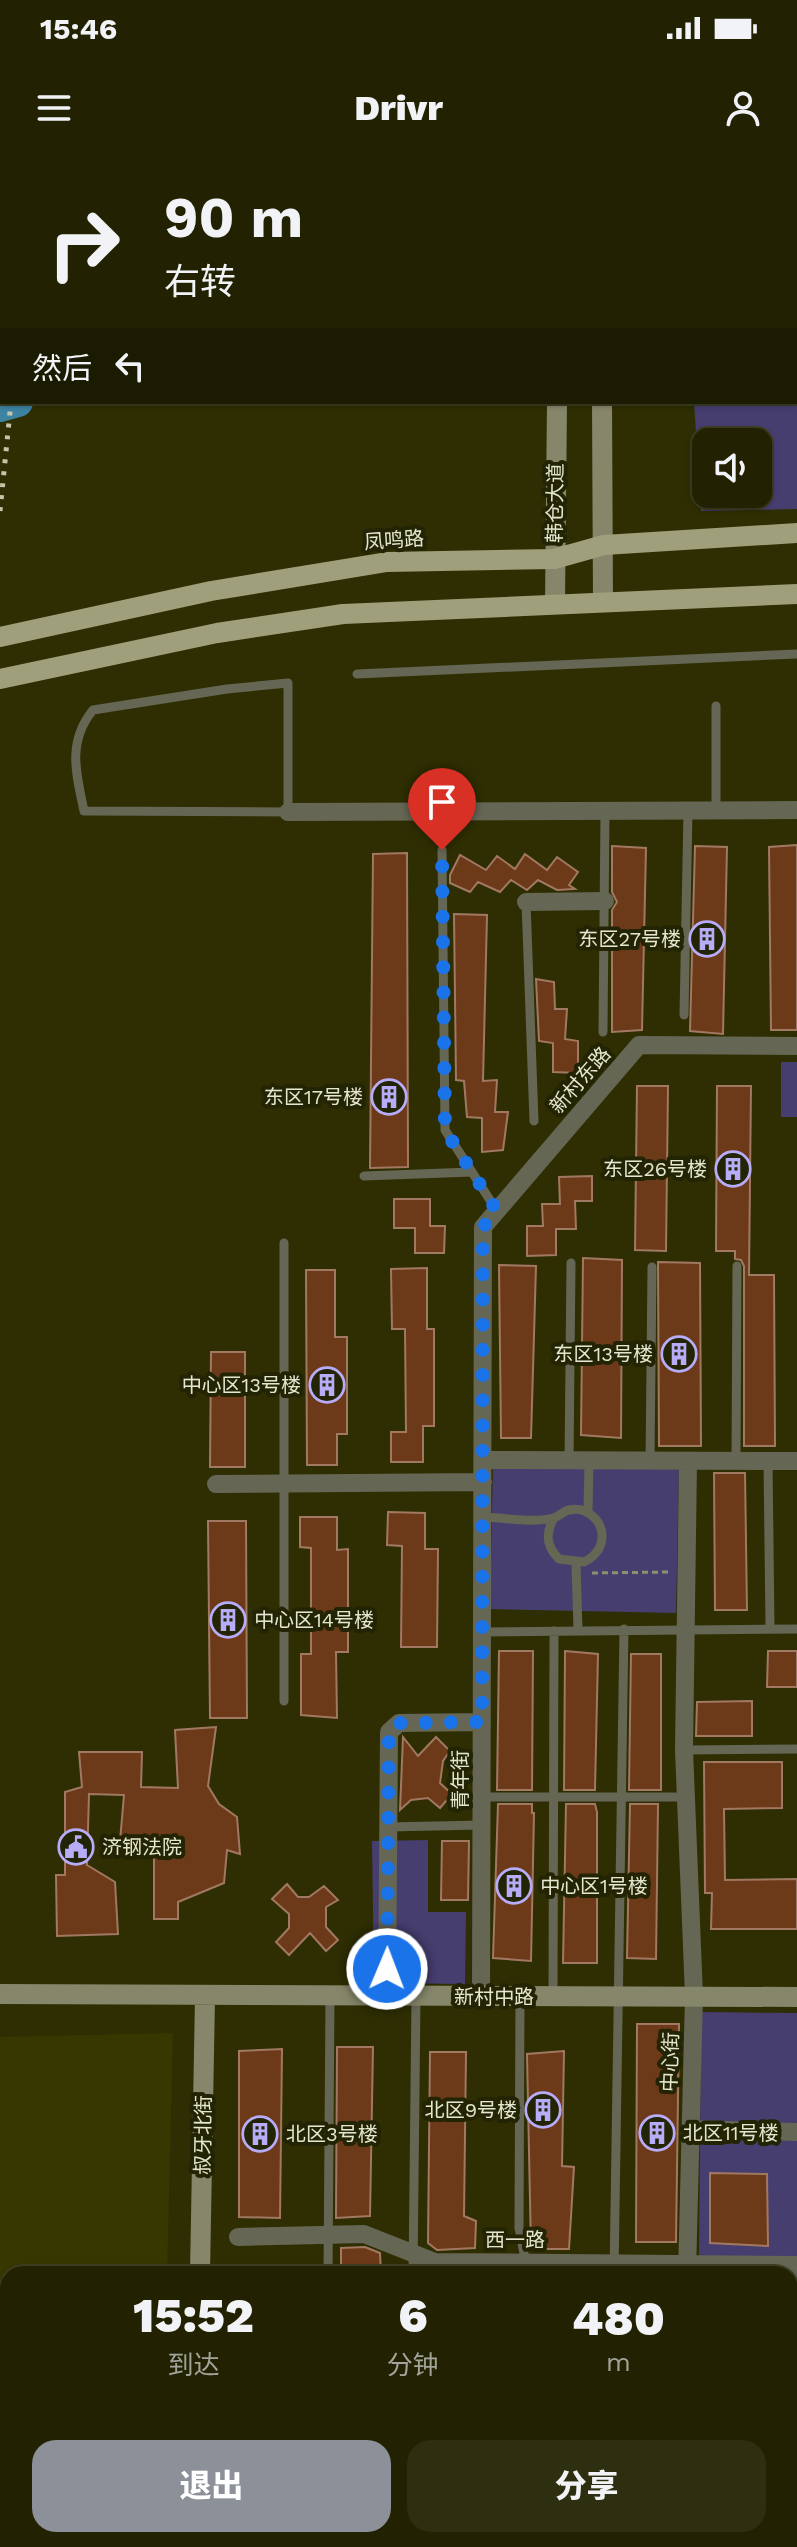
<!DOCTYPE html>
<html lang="zh">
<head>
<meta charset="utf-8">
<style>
	:root { --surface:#222202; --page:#2e2f11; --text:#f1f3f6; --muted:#a2a499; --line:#3f3f24; --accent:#8c9099 }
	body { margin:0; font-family:"Work Sans","Noto Sans SC",sans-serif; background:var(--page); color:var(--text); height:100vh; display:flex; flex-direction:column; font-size:30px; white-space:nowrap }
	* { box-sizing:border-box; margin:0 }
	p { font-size:26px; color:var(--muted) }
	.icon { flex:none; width:44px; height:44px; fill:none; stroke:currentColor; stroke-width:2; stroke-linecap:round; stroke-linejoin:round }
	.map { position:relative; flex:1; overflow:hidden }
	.panel { position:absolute; left:0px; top:2106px; width:798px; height:282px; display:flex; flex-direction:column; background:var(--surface); border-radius:24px 24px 0 0; box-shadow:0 2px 6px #0004,0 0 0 2px var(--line) }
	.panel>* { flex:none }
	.hud { position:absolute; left:0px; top:0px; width:798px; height:244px; box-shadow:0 2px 6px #0004,0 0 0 2px var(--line); background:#222202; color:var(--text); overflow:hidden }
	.controls { position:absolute; left:692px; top:268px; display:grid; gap:16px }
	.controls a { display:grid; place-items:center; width:80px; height:80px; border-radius:16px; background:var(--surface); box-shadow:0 2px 6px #0004,0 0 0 2px var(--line); font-size:40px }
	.pin { position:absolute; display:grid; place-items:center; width:68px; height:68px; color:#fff; margin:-82px -34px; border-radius:50% 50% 50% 0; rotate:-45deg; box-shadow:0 0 8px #0007 }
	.pin .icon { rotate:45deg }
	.me { position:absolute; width:88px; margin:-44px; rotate:1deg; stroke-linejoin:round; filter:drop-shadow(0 0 6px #0008) }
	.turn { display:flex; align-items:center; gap:28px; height:168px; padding:0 32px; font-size:36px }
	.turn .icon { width:104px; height:104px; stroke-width:2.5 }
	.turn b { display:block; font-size:56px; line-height:68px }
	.then { display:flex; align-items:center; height:76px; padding:0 32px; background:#0003; gap:16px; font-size:30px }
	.eta { display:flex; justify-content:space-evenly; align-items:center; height:136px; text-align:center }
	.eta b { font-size:48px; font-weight:800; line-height:56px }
	.primary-button { display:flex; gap:16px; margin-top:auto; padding:16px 32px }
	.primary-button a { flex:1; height:92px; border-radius:24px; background:var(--accent); color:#fff; font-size:32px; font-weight:800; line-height:92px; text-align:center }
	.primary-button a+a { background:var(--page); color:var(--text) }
	.status { display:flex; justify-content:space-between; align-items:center; height:56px; padding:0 40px; background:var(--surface); direction:ltr }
	.status svg { height:22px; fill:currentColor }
	header { display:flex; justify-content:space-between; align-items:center; height:104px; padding:0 32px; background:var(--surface); font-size:36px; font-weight:800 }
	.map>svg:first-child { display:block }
	.built { fill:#373801 }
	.green { fill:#463e6f; fill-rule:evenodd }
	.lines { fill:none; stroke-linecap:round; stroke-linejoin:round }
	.river { stroke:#3d83a2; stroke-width:30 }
	.building { fill:#6c3919; stroke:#a17862; stroke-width:2 }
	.path { stroke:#8e8f6e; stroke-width:3; stroke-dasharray:6 4; stroke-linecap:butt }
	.lane { stroke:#656654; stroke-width:9 }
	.street { stroke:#656654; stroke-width:18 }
	.secondary { stroke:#86876a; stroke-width:20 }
	.primary { stroke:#9fa07b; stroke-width:20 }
	.rail { stroke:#c3c4a9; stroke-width:5; stroke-dasharray:4 8; stroke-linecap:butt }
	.route { stroke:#1a73e8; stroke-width:14; stroke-dasharray:0 25.2 }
	.labels { text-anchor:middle; stroke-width:8; stroke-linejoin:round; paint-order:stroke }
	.street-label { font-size:20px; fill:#e5e6cf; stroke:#232404 }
	.poi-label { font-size:20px; fill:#e5e6cf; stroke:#232404; text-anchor:end }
</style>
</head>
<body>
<div class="status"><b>15:46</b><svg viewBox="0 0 49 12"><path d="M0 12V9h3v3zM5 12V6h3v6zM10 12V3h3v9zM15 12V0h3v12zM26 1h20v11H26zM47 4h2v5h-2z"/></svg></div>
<header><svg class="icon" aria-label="menu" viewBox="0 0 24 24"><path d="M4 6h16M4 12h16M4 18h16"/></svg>Drivr<svg class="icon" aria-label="person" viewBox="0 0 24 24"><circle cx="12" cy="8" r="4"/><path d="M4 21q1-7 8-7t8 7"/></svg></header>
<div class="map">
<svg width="797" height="2387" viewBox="0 0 797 2387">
	<rect width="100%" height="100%" fill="#2e2e02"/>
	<path class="built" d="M173,1873l-6,241h-159v141l-8,3v-381z
		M211,2380h452v7h-452z"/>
	<path class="green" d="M753,0h44v349l-96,2 -7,-109h102v-240h-51zM706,282h52v52h-52z
		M781,902h16v55h-16z
		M493,1304l186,4 -3,145 -186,-4z
		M428,1680v72h38l-1,72 -91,-1 -2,-142z
		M701,1852l96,1v245l-98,-1z
		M0,2369h8v11h171v7h-179z"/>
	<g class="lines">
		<path class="river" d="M796,140h1
			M0,247l18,-5"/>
	</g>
	<path class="building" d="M797,685v185h-26l-2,-183z
		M612,686l34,2 -4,182 -30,2v-122l5,-8 -5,-10z
		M695,686l32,1 -4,187 -33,-3z
		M407,693l1,314 -38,1 3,-314z
		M525,694l22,16 10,-13 21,15 -9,13 6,4 -18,1 -19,-10 -11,10 -16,-10 -11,12 -22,-10 -8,10 -20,-9v-8l10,-20 26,15 11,-14 18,13z
		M454,754l33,1 -4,166 14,-1 -2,32h13l-5,38 -21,2v-34l-15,-1 -3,-36 -8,-1z
		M536,819l18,3 1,27h12l-2,30 13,2v32l-25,-1v-29l-14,-2z
		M637,926h31l-2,165 -31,-1z
		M717,926h34l-2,189h25l1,171h-31v-180l-3,-6 -6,-1v-8h-19z
		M592,1016v25h-17l1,28h-20v26l-29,1v-30h16l-1,-22h18l-1,-27z
		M394,1039h36v27h15l-1,27h-29v-25h-21z
		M583,1098l39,2 -1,178 -40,-3z
		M658,1102l42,1 1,183h-42z
		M499,1105l37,1 -5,172h-30z
		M427,1108v61h7v97h-11v36h-32v-30h15l-1,-103h-13l-1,-60z
		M306,1110h29v67h12v97h-10v31h-30z
		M211,1192h34v115h-35z
		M714,1313h31l2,137h-32z
		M388,1352l37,1v36h13l-1,98h-36l1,-101 -15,-1z
		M300,1357h37v33l11,-1v103h-12l1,66 -36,-3v-61h10v-106l-11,-1z
		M208,1361h38l1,197h-37z
		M499,1491h34l-1,139h-35z
		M565,1491l33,3 -3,136h-31z
		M768,1491h29v36h-30z
		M631,1494h30v136h-32z
		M752,1541v35h-56l1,-34z
		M216,1567l-8,59 11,18 18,13 3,37 -13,-4 -3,33 -46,19v17h-24v-65h-24l-10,-13 4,-46 -35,-1 -2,71 28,17 3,52 -61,2 -1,-61h9v-83l17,-5 -3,-35h63l-1,35 37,1 -3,-58z
		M403,1577l15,19 18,-19 14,14 -7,10 -3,22 12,11 -12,14 -12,-10 -17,2 -11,10z
		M704,1602h78v46l-58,1 1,71 72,-1v50h-86l1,-36h-7z
		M498,1644h34v9h2l-3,148 -38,-3z
		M566,1644h29l2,8v151h-34z
		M630,1644h28l-2,155 -29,-1z
		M442,1681h27l-1,59h-27z
		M287,1724l11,13h11l15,-11 14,14 -12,7v20l12,13 -12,11 -16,-18 -21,22 -13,-13 13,-14v-14l-17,-15z
		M637,1864h42l-3,218h-40z
		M337,1887h36l-3,169 -34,2z
		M282,1889l-2,169 -41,-1v-166z
		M564,1891l-2,115 12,1 -5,82h-38l-4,-195z
		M430,1892h36l-2,164 12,5 -1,27 -38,2 -9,-7z
		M710,2013l57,1 1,72 -58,-3z
		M365,2087l15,6 1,21h-40v-26z"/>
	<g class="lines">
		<path class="path" d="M592,1413l76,-1"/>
		<path class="lane" d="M357,514l440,-20
			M288,523v129l-204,-1c-8,-38 -17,-69 9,-101l134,-21z
			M716,546v105
			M442,690l3,280 52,81
			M526,742l8,219
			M684,855l4,-204
			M603,872l2,-221
			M364,1016l108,-4
			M284,1083v458
			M569,1301l2,-198
			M736,1302l1,-196
			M768,1302l2,166
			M650,1303l2,-196
			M588,1352l1,-50
			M484,1357c20,1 49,6 69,1 6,-1 10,-7 16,-8 18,-4 34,11 33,28 -1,12 -8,19 -18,24l-25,-3c-13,-13 -14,-26 -5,-41
			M576,1404l2,66
			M484,1472l313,-3
			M684,1590l113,-1
			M482,1637h204
			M388,1667l94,-2
			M520,1837l-1,231 9,46
			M553,1837l1,-366
			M328,2114l2,-277
			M413,2114l3,-277
			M614,2114l10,-645"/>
		<path class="street" d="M796,8h1
			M288,652l509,-2
			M526,742l79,-1
			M483,1300l314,1
			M216,1324l267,-2
			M387,1837l2,-265 10,-9 83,-1
			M481,1837l2,-770 156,-182 158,1
			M690,1969l107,3
			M238,2077l126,-3 71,28 362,3
			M687,2114l7,-278 -10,-246 4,-287
			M793,2318l1,-213
			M796,2353l1,30
			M693,2380v7"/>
		<path class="secondary" d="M563,2v-2
			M610,2v-2
			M602,242l1,200
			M555,444l2,-202
			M0,1834l797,3
			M200,2114l5,-277
			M196,2387v-7"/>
		<path class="primary" d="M0,477l211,-46 176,-29 167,-3 50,-14 193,-12
			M0,519l217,-46 126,-19 454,-20"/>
		<path class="rail" d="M37,2v-2
			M0,351l11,-109"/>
	</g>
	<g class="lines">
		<path class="route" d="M387,1809l2,-237 10,-9 83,-1 1,-495 14,-16 -52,-81 -3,-280"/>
	</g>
	<defs>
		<symbol id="building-ring" viewBox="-11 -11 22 22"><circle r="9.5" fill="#232404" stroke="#b6acf8" stroke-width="1.5"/><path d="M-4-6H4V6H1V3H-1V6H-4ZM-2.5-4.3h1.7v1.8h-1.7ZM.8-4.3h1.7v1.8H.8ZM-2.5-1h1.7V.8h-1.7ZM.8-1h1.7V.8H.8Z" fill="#b6acf8"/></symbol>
		<symbol id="civic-ring" viewBox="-11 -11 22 22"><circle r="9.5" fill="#232404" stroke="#b6acf8" stroke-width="1.5"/><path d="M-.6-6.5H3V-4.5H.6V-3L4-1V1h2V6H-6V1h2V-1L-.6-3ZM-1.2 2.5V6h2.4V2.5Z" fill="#b6acf8"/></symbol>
	</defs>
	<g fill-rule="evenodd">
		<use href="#building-ring" x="687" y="759" width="40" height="40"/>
		<use href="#building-ring" x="369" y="917" width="40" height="40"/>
		<use href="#building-ring" x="713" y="989" width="40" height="40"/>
		<use href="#building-ring" x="659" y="1174" width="40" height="40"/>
		<use href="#building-ring" x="307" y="1205" width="40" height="40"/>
		<use href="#building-ring" x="208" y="1440" width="40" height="40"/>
		<use href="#civic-ring" x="56" y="1667" width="40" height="40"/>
		<use href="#building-ring" x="494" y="1706" width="40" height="40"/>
		<use href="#building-ring" x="523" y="1930" width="40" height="40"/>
		<use href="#building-ring" x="637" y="1953" width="40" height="40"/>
		<use href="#building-ring" x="240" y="1954" width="40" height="40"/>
	</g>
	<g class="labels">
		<g class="street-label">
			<text transform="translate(555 343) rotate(-89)" y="7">韩仓大道</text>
			<text transform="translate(394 380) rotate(-4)" y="7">凤鸣路</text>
			<text transform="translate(580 920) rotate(-49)" y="7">新村东路</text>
			<text transform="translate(460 1620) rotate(-90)" y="7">青年街</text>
			<text x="494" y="1844">新村中路</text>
			<text transform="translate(670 1902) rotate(-88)" y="7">中心街</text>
			<text transform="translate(203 1975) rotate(-89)" y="7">叔牙北街</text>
			<text x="515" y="2087">西一路</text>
		</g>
		<g class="poi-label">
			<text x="681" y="786">东区27号楼</text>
			<text x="363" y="944">东区17号楼</text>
			<text x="707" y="1016">东区26号楼</text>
			<text x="653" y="1201">东区13号楼</text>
			<text x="301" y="1232">中心区13号楼</text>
			<text x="254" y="1467" text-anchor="start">中心区14号楼</text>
			<text x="102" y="1694" text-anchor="start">济钢法院</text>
			<text x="540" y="1733" text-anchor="start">中心区1号楼</text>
			<text x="517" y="1957">北区9号楼</text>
			<text x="683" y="1980" text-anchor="start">北区11号楼</text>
			<text x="286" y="1981" text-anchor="start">北区3号楼</text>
		</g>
	</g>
</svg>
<div class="controls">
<a><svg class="icon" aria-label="sound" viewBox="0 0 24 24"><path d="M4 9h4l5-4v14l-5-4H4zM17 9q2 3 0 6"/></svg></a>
</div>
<div class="pin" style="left:442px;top:690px;background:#d93025"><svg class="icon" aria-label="arrive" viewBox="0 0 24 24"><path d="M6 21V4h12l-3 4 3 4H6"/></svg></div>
<svg class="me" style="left:387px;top:1809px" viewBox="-20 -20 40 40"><circle r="17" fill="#1a73e8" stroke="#fff" stroke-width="3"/><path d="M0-11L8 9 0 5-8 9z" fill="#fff"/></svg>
<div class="hud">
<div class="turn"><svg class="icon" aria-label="right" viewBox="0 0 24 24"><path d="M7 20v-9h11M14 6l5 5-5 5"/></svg><div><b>90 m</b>右转</div></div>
<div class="then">然后<svg class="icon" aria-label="left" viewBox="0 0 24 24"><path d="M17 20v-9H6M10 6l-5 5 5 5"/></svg></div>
</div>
<section class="panel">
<div class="eta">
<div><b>15:52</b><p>到达</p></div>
<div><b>6</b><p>分钟</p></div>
<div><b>480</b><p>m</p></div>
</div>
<div class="primary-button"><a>退出</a><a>分享</a></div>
</section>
</div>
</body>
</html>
